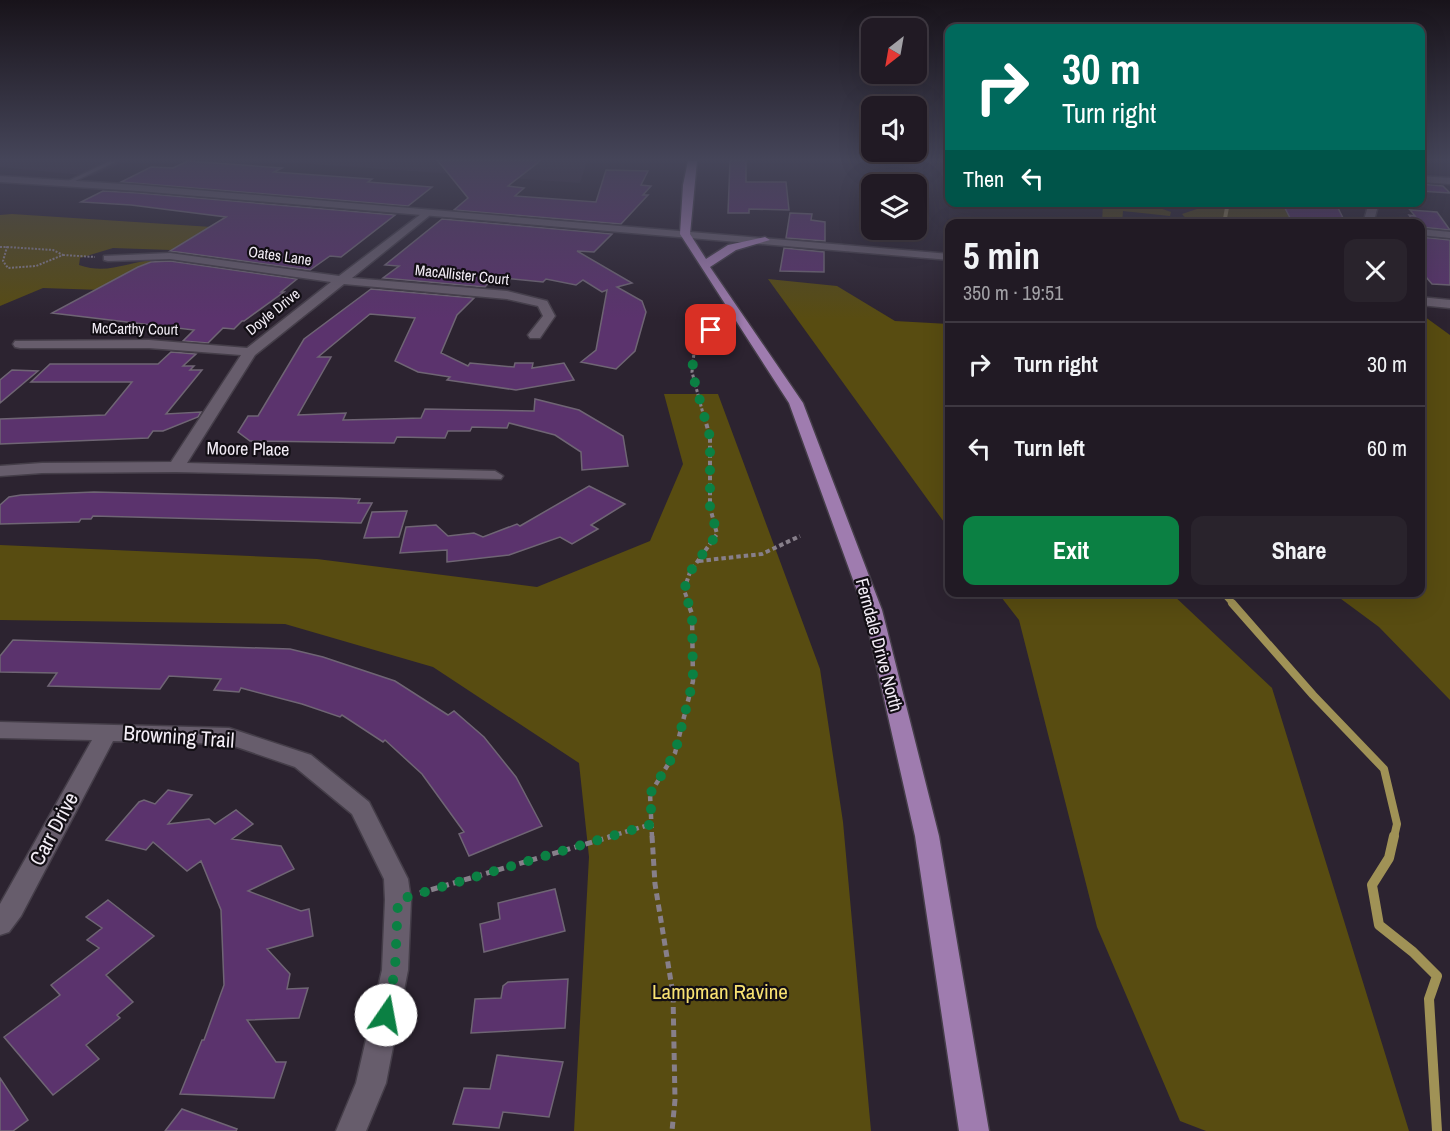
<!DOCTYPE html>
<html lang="en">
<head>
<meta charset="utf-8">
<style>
	:root { --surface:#211a24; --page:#29232c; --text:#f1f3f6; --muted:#a2a1a6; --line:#3e3841; --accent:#0b8043 }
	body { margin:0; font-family:"Archivo Narrow",sans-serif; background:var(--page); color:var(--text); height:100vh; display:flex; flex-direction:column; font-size:22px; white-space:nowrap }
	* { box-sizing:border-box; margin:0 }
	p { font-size:20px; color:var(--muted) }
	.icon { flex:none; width:33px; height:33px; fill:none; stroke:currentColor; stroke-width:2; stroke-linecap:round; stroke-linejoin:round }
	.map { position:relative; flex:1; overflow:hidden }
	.drawer { position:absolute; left:945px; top:219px; width:480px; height:378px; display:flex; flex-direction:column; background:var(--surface); border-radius:12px; box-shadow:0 6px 24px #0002,0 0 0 2px var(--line) }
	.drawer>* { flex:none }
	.guide { position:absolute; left:945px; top:24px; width:480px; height:183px; border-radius:12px; box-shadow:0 6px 24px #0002,0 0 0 2px var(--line); background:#00695c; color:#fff; overflow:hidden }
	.needle { width:39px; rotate:211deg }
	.controls { position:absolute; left:861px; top:18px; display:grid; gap:12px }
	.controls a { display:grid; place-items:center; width:66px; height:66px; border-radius:12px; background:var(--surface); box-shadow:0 6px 24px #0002,0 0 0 2px var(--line); font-size:30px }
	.pin { position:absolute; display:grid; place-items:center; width:51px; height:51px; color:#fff; margin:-26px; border-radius:12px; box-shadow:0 3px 9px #0006 }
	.me { position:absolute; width:66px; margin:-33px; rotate:12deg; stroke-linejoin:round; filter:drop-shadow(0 0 4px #0008) }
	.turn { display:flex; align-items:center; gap:21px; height:126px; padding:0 18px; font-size:27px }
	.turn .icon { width:78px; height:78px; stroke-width:2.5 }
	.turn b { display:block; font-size:42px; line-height:51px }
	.then { display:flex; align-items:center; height:57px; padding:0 18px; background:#0003; gap:12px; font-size:22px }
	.round { display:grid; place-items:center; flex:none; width:63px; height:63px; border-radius:12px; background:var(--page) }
	.head { display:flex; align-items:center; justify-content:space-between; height:102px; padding:0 18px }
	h1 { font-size:36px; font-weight:700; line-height:45px }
	.action { display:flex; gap:12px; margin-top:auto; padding:12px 18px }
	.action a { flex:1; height:69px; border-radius:12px; background:var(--accent); color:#fff; font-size:24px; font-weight:700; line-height:69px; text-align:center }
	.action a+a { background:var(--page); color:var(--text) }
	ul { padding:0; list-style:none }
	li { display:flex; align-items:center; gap:18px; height:84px; padding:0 18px; border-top:2px solid var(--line) }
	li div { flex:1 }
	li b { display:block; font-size:22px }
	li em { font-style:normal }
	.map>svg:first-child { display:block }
	.built { fill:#382c3e }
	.green { fill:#584c11 }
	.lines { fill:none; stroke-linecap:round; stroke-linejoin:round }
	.stream-far3 { stroke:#a09256; stroke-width:4 }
	.stream-far2 { stroke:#a09256; stroke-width:6 }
	.stream-far1 { stroke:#a09256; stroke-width:8 }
	.stream { stroke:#a09256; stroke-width:10 }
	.building { fill:#5b336d; stroke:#6f6574; stroke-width:1.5 }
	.service-casing { stroke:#453e49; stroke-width:3 }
	.minor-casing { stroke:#453e49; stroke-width:3 }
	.tertiary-casing { stroke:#453e49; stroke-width:3 }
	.primary-casing { stroke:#453e49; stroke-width:3 }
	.path-far4 { stroke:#877f8a; stroke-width:2; stroke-dasharray:2 1.5; stroke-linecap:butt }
	.path-far3 { stroke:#877f8a; stroke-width:3; stroke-dasharray:3 2; stroke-linecap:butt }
	.path-far2 { stroke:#877f8a; stroke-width:4; stroke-dasharray:4.5 3; stroke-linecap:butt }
	.path-far1 { stroke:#877f8a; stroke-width:4.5; stroke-dasharray:5 4; stroke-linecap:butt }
	.path { stroke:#877f8a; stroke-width:5; stroke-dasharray:7 4.5; stroke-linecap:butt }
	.service { fill:#675d6c; fill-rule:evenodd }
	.minor { fill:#675d6c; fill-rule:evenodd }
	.tertiary { fill:#675d6c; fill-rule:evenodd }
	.primary { fill:#9f7caf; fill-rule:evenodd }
	.route { stroke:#0b8043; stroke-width:10; stroke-dasharray:0 18 }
	.labels { text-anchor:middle; stroke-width:4.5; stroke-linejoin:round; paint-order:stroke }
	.far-street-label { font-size:15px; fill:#f3edf6; stroke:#120e14 }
	.street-label { font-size:18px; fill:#f3edf6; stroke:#120e14 }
	.near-street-label { font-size:21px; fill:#f3edf6; stroke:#120e14 }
	.near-park-label { font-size:21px; fill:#f8e172; stroke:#120e14 }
</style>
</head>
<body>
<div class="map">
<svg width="1450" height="1131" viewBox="0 0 1450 1131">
	<rect width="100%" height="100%" fill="#2c2330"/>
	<path class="built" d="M0,161h127l-35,15 -92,-9z
		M269,161h318l-7,22z"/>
	<path class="green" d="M1103,203h42l26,9 -1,4 -47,-5 -1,12h-20z
		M1201,203h85l5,20h-101l-8,-9 18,-6z
		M0,215l12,-1 200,13 -41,23 -58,-2 -33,10 -1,7c30,10 46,-3 75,-5l-53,30 -58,-2 -43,18z
		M768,279l69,7 58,35 54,3v205z
		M1421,314l29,21v365l-71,-73 -46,-34 87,-1z
		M664,394h54l102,275 23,153 28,309h-297l15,-274 -10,-94 -146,-96 -148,-43 -285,-4v-75l317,14 220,28 113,-46 33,-77z
		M998,593h173l101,95 137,443h-203l-26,-10 -83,-194 -78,-307z"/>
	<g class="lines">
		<path class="stream-far3" d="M1224,224l4,-22"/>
		<path class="stream-far2" d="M1222,592l11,12"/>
		<path class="stream-far1" d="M1232,603l81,92 71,74 13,55 -3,13"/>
		<path class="stream" d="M1394,836l-5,22 -17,27 7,40 34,27 24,24 -8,23 8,132"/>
	</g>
	<path class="building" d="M188,161l94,7 -8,4 98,7 -4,3 64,5 -24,19 -287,-24 30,-15 22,1z
		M438,161h102l-32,25 16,2 -9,8 81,6 10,-32 42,1 -7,14 10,1 -8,9h5l-27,29 -167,-14 14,-12z
		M730,161h16v21h40l3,28 -40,-1v4h-21z
		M1420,184l23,2 7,7 -30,-2z
		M103,191l35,2 257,22 -54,42 -11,-1 -20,14 -140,-19 56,-34 -95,-12 -50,-3z
		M1282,202h53l11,22h-53z
		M1410,210l27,2 13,18 -30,-3v-3h-5l-6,-9 6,1z
		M790,213l22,1 -1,6 14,2v19l-39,-3z
		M442,219l170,15 -18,18 -17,-1 55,32 -15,4 25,14 4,11 -11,39 -19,18 -35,-7 15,-12 11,-60 -5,2 -19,-12 -7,5 -30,-6 -3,3 -49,-5 -9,10 -102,-9 16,-12 -14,-1z
		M1420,237l30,3v45l-18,-1 -12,-14z
		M784,248l40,4v20l-44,-1z
		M170,261l127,18 -16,13h3l-40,29h-2l-8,8 -11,-1 -15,15 -25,-2 11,-11 -142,-17 86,-46 13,-5z
		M371,289l103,9 -17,17 -16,38 27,13 2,-3 44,4 1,-4h18l-1,5 32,-5 10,17 -58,10 -69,-10 3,-3 -32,-5 -23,-11 20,-43 -45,-4 -52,43h13l-33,58 48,-2 -3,7 43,-1 35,-1 4,-9 109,2 1,-12 44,11 44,26 5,30 -46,4 -1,-18 -26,-17 -46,-12 -2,5 -35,-1 -2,4h-22l-3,7 -48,-1 -3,6 -144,-2 -12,-9 10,-16h10l46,-77z
		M171,352l25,2 -13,12h11l-4,4h12l-36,44 35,-2 -3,5 -35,14h-10l-5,7 -148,6v-25l105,-4 27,-33h-101l19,-18h108z
		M12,370l26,1 -38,32v-23z
		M589,486l36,18 -34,21 7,4 -26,15 -12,-7 -51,18 -62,7v-12l-47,3 6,-26 30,-2 12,11 26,-3 9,4 34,-13 3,2z
		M94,492l243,6 23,1 -2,4h14l-11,20 -268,-7 -2,3h-10l-2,3 -79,2v-19l9,-8 12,-2z
		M407,511l-8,26 -35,1 8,-26z
		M13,640l277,9 33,8 72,24 53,34 6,-4 30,26 32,40 26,49 -73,30 -10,-22 5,-2 -42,-58 -37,-34 -2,2 -41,-27 -2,2 -38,-13 -61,-16 -2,4 -25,-2 7,-11 -52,-3 -9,13 -112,-3 9,-13 -57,-1v-16z
		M168,790l24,5 -24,29 41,-5 6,5 21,-14 17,14 -21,15 49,7 13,23 -46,22 53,20 8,-2 4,27 -46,13 23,25 -3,15 21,-1 -9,30 -52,2 29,42h10l-12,36 -94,-4 22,-54h2l20,-55 -3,-75 -20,-49 -14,10 -34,-29 -7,8 -40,-10 33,-38 5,-2 11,4z
		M555,889l10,42 -81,21 -4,-28 20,-5 -2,-16z
		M108,900l46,36 -48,39 27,27 -16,13 3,3 -34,27 13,14 -46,36 -49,-58 56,-42 -9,-10 48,-37 -12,-8 15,-12 -16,-11z
		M568,979l-3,49 -94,5 4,-34 26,-1 2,-12 5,-4z
		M497,1055l66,7 -14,55 -46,-5 -4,16 -46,-4 11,-36 26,1z
		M0,1078l28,42 -15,11h-13z
		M182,1109l55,20 -1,2h-71z"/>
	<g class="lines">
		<defs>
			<path id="service" d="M110,161h7l-48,23 -5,-1z"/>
			<path id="minor" d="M1420,176l30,2v6l-30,-2z
				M1369,202h10l-6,22h-10z
				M425,211l5,3 -1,2 -77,62 155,13 40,10 8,15 -15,22h-10l-2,-3 15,-19 -5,-10 -31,-7 -163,-15 -89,71 -68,108 308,8 8,5 -2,3 -325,-7 -134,1 -42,3v-10l42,-3 129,-1 70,-107 -92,-7h-129l-5,-1 -2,-3 2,-3 134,-1 98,8 84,-66 -161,-23 -62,2 -4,-1v-4l66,-3 169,23z
				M1420,229l30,3v6l-30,-3z
				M0,722l229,6 82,27 58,47 39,77 3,21 -3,70 -22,113 -20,48h-30l20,-48 26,-113 3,-70 -1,-21 -32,-65 -57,-47 -67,-23 -115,-3 -92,175 -12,16 -9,3v-31l92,-164 -92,-2z"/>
			<path id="tertiary" d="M0,176l138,9 812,69v6l-812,-69 -138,-9z
				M1420,297l30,3v8l-30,-3z"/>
			<path id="primary" d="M688,161h9l-7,73 16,25 22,-14 37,-8 5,3 -34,10 -26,17 93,136 79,207 57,226 50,295h-30l-44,-295 -51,-226 -75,-207 -109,-169 3,-49z"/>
		</defs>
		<use href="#service" class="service-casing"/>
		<use href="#minor" class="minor-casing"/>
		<use href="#tertiary" class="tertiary-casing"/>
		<use href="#primary" class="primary-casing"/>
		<path class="path-far4" d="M0,247h7
			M7,247l46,3 10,5 -27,11 -28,2 -5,-7z
			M63,255l32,2"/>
		<path class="path-far3" d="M705,421l-13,-49 3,-29 16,-13"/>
		<path class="path-far2" d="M699,561l63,-7 38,-18
			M689,604l-5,-14 6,-18 27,-38 -7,-27v-70l-5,-18"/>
		<path class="path-far1" d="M608,837l44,-13
			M652,837l-2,-43 25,-41 18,-72 -1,-67 -4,-11"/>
		<path class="path" d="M652,836l3,48 18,110 2,106 -3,31
			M420,893l193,-57"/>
		<use href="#service" class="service"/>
		<use href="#minor" class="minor"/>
		<use href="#tertiary" class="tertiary"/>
		<use href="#primary" class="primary"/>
	</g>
	<linearGradient id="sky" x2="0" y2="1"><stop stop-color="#18131a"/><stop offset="0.5" stop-color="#454559"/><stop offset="1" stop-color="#454559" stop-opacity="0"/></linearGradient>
	<rect width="1450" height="319" fill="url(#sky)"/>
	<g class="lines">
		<path class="route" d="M386,1015l9,-45 3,-70 254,-76 -2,-30 25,-41 18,-72 -1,-67 -8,-24 6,-18 27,-38 -7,-27v-70l-18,-65 3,-29 16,-13"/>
	</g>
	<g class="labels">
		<g class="far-street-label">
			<text transform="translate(280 256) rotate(8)" y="5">Oates Lane</text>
			<text transform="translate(462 275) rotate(6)" y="5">MacAllister Court</text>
			<text transform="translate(273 312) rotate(-39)" y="5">Doyle Drive</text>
			<text transform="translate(135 329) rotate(1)" y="5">McCarthy Court</text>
		</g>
		<g class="street-label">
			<text transform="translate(248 449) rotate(1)" y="6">Moore Place</text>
			<text transform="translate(879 645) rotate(75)" y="6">Ferndale Drive North</text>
		</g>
		<g class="near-street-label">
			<text transform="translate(179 737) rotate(4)" y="7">Browning Trail</text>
			<text transform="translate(54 829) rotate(-62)" y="7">Carr Drive</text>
		</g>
		<g class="near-park-label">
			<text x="720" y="999">Lampman Ravine</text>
		</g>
	</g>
</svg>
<div class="controls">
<a><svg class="needle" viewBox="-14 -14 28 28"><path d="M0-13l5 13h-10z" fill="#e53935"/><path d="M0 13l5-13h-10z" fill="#a2a1a6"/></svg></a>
<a><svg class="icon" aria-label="sound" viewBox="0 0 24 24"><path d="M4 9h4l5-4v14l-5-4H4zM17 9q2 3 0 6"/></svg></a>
<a><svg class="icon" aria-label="layers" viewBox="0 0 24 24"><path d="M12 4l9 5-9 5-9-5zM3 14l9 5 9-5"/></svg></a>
</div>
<div class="pin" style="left:711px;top:330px;background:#d93025"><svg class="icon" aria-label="arrive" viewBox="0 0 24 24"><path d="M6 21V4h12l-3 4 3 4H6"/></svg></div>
<svg class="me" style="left:386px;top:1015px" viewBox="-20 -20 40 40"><circle r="19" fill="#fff"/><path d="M0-13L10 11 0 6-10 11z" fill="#0b8043"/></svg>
<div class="guide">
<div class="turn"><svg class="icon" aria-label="right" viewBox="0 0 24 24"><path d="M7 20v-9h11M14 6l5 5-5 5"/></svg><div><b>30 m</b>Turn right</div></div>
<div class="then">Then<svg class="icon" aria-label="left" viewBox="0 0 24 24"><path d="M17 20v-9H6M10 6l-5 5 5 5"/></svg></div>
</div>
<section class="drawer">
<div class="head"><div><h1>5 min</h1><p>350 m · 19:51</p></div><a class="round"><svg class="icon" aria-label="close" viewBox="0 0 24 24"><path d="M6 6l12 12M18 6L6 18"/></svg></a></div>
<ul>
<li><svg class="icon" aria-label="right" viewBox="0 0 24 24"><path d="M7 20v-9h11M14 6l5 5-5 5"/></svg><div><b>Turn right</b></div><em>30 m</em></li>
<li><svg class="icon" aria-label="left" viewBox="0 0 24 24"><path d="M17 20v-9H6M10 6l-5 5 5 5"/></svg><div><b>Turn left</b></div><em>60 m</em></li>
</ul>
<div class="action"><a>Exit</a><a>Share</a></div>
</section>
</div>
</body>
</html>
